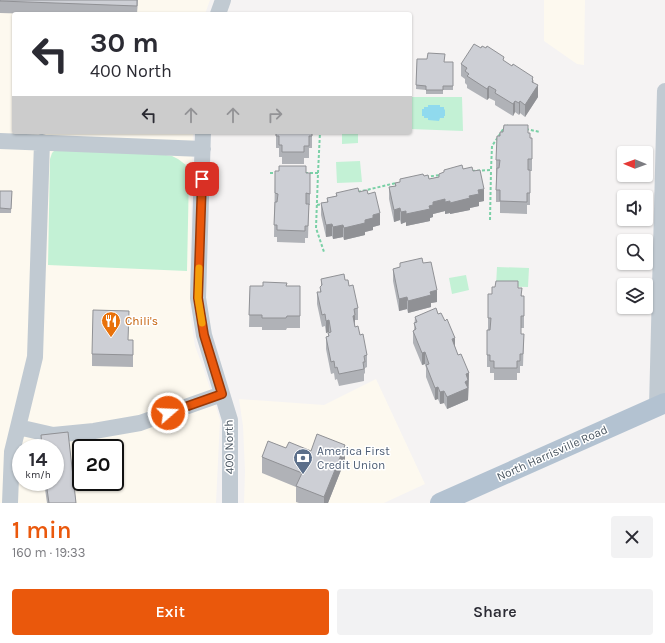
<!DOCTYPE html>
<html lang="en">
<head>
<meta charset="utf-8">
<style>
	:root { --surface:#fff; --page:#f2f2f3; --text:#2b2b33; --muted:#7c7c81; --accent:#ea580c }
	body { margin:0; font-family:Karla,sans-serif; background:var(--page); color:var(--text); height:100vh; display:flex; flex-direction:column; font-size:15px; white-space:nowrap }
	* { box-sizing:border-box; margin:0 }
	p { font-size:13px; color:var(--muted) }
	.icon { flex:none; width:22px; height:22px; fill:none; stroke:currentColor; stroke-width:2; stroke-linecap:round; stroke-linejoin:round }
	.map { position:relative; height:503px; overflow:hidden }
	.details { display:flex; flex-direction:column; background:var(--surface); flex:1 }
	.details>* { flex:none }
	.banner { position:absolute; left:12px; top:12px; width:400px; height:122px; border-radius:4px; box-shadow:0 1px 3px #0004; background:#fff; color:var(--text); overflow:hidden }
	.needle { width:26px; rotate:271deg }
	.tools { position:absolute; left:617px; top:146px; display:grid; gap:8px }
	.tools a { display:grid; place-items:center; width:36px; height:36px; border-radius:4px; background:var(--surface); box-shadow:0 1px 3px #0004; font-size:20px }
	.speed { position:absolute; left:12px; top:439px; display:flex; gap:8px; font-size:20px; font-weight:700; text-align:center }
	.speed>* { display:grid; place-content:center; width:52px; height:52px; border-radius:50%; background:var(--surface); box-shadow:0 1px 3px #0004; line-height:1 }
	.speed small { font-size:10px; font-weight:400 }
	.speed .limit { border:2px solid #111; border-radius:6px; background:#fff; color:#111 }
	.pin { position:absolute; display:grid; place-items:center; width:34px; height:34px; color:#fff; margin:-17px; border-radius:8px; box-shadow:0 2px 6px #0006 }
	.me { position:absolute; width:44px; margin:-22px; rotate:71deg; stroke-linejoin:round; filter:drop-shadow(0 0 3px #0008) }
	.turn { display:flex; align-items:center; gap:14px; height:84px; padding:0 12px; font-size:18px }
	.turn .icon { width:52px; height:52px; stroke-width:2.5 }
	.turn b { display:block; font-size:28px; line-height:34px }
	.lanes { display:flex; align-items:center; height:38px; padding:0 12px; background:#0003; justify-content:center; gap:20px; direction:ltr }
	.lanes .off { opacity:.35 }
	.round { display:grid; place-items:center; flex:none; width:42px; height:42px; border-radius:4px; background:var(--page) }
	.summary { display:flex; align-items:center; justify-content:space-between; height:68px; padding:0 12px }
	h1 { font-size:24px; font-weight:600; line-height:30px; color:var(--accent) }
	.button { display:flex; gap:8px; margin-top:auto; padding:8px 12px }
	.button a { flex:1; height:46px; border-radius:4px; background:var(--accent); color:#fff; font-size:16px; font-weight:600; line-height:46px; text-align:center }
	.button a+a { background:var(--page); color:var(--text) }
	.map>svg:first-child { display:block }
	.commercial { fill:#fdf9ef; fill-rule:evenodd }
	.green { fill:#c3f1d5 }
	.water { fill:#90daee }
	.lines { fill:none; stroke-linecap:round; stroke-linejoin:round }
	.path { stroke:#7ad0a6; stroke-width:2; stroke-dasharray:3 2; stroke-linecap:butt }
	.minor { stroke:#c1cad2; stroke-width:16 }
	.major { stroke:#b3c2d1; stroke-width:20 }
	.wall { fill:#b0b2b7 }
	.shaded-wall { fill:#909195 }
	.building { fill:#cdcfd5; stroke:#909195 }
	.route-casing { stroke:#983908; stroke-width:10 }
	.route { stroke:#ea580c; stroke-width:7 }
	.slow { stroke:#f59e0b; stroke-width:7 }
	.labels { text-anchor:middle; stroke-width:3; stroke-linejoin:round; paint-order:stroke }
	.food-label { font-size:12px; fill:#c56008; stroke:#fff; text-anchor:start }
	.street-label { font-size:12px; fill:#4a5661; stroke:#fff }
	.service-label { font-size:12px; fill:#4e5e75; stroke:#fff; text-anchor:start }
</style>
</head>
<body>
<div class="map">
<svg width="665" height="503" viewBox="0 0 665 503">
	<rect width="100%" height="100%" fill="#f5f3f3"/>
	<path class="commercial" d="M0,0h210l-5,14h-191v118h179l-3,126v54l5,34 9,24 16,50 -4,83h-216zM21,448h34v34h-34zM81,448h34v34h-34z
		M544,0h41l-1,65 -7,-1 -33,-23z
		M376,379l49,105 -41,19h-140l1,-32 -2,-45 -4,-27 85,6z"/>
	<path class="green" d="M410,97h52l1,34 -53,-2z
		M342,132h16v11l-16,1z
		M56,149l103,5 13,2 6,3 8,6 3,9 -2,97 -139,-6 2,-106 2,-6z
		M360,161l2,21 -25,1 -1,-21z
		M497,267l32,1 -1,19 -32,-1z
		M466,275l3,15 -17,4 -3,-16z"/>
	<path class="water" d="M428,105h12v2h4v2l1,1v6h-1v2h-4l-1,3 -11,-1v-2h-4v-2h-2v-7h2v-2h4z"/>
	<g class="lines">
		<path class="path" d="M526,129l14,3
			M472,171l19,-1 1,-24 14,-21h2
			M270,173h7
			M305,173h13l-2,55 8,24
			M318,173l2,-41
			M426,177l14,-2
			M358,192l38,-9
			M317,205l7,-1
			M490,220l1,-50"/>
		<path class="minor" d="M218,14l5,-14
			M203,132l-5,166 6,37 26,85v83
			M0,141l203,8
			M657,407l8,-316
			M18,427l35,8 41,-4 46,-8 82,-29
			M10,503l2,-51 23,-95 7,-215"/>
		<path class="major" d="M440,503l225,-100"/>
	</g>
	<path class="wall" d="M0,0h138l-1,14h-101l-36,-1z
		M481,48l23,13 29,19 5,17 -13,20 -5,-4 -1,2 -4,-3 -2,4 -18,-11v-4l-6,-3 -2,2 -20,-12v-3l-2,-2v-4l-4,-3v-12z
		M417,59l27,3h9v28h-10v4h-17v-4l-10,-1z
		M276,132h36v16h-3v10h-5v6h-22v-7h-3v-9h-3z
		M528,133l2,5 2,12v21h-2v34h-3v9l-27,-1v-11h-4v-42z
		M463,169l10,2 11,30 -5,1v4l-9,2v2l-20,4v-1l-5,1v-3l-12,3v3l-3,1v3l-24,5v-4l-5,2 -1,-4 -6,2 -5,-23v-12l6,-1v-3l5,-1v-3l24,-3 5,3 10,-2v-3l5,-1v-3z
		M275,171l31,2 4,12v20h-1l-1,33h-3v5l-28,-1v-5h-3z
		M0,191h12l-1,22h-11z
		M359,192l9,2 12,31 -7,2v3l-8,2v3l-21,5 -1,-3 -10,2 -1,-3 -6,1 -5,-22v-12l6,-1v-4l9,-2v-3z
		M400,263h23l14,39 -6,1v4l-23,6 -1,-4 -8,2 -6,-30v-12l7,-2z
		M321,279l24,1 4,6 9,22v12h-3v7l5,8 7,20v12l-2,1v5l-1,1v7l-25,5 -2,-7 -2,1 -1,-7 -3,1 -5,-25v-12l2,-1 1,-4 -3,1 -1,-7 -3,1 -5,-23v-12h3v-5l1,-1z
		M250,286h50v42h-13l-1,2h-24v-3h-13z
		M518,288l4,8h2v32h-3v6h3l-1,32h-3v7h-3v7h-23v-7h-4v-6h-3v-37h3h-2v-36h4z
		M438,314l17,33 3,8 11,18 -1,27 -21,9 -3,-6 -4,1 -2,-5 -3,1 -9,-23v-9l-1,-4 -3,1 -9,-22v-12l1,-1 1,-13z
		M128,340l5,12v15l-41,-1v-12z
		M68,432l8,71h-29l-3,-21h11v-34h-14v-13z
		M286,448l25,3 34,9 -17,43h-29l-3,-1v-15l-34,-14v-16z
		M88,482h25v2l-25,2z"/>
	<path class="shaded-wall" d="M533,77v15l5,-7v12l-13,20v-12l7,-26z
		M489,86v12l-2,2v-11z
		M515,101v11l-2,4v-12z
		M520,101v12l-1,2v-12z
		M484,189v12l-5,1v4l-9,2v2l-20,4v-11l19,-7 9,-6z
		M445,199v12l-12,3v3l-3,1v3l-24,5v-12l23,-8 4,-4z
		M450,201v12l-5,1v-12z
		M400,208v12l-6,2v-12z
		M406,211v11l-5,2v-12z
		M380,213v12l-7,2v3l-8,2v3l-21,5v-12l21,-8 8,-5z
		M332,224v12l-6,1v-12z
		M343,225v12l-10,2v-12z
		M437,290v12l-6,1v4l-23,6v-12l22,-9z
		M407,297v12l-8,2v-12z
		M355,315v12l-2,-11z
		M329,320v12l-3,1v-12z
		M455,338v12l-3,-11z
		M425,352v12l-3,1v-12z
		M469,373l-1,27 -21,9v-12l19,-23z
		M438,387v12l-3,1v-12z
		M444,391v12l-4,1v-12z
		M345,445v15l-17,43h-4v-6z"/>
	<path class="building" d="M0,0h137v6l-137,-5z
		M474,44l7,4 1,-2 4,2 1,-2 17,11 -1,3 9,6 1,-2 20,13 -1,2 1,1 -1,2 6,3 -13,20 -5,-4 -1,2 -4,-2 -2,3 -18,-11 1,-3 -7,-4 -2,3 -20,-13 2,-2 -4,-3 2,-3 -6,-4z
		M428,53l17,1 -1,8h9v24h-10v4h-17v-4l-10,-1 1,-26h10z
		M504,125h24v8h2v5h2v21h-4v11h2v23h-3v9l-27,-1v-11h-4l1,-22h2l1,-8h-4l1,-24h3v-4h3z
		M276,132h36v4h-3v10h-5v6h-22v-7h-3v-9h-3z
		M462,165l1,4 9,-2 1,4 7,-1 4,19 -6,1 1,4 -10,2 1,2 -20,5v-2l-5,1v-3l-12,3v3l-4,1 1,3 -24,5v-3l-5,1 -1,-4 -6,2 -5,-23 7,-1 -1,-3 5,-1v-3l23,-5 1,2 4,-1 1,4 10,-2v-3l5,-2v-2z
		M279,166h27v7h4v21l-4,-1v11h3l-1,22h-3v5l-28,-1v-5h-3l1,-23h2l1,-8 -3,-1v-22h4z
		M358,188l1,4 8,-2 1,4 7,-2 5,21 -7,2v3l-8,2v3l-21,5 -1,-3 -10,2 -1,-3 -6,1 -5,-22 7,-1 -1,-4 10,-2 -1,-3z
		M0,191h12l-1,18 -11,-1z
		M422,258l1,5 8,-1 6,28 -7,2 1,3 -23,6 -1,-4 -8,2 -6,-30 7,-2v-4z
		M344,274l1,6h3l1,6 4,-1 5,23 -4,1 1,6 -2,1 2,11 3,-1 2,9 3,-1 4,21 -3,1 1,6h-2l1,7 -25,5 -2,-7 -2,1 -1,-7 -3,1 -5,-25 3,-1 -1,-3 3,-1 -2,-12 -3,1 -1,-7 -3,1 -5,-23h4l-1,-5 2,-2 -1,-6z
		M496,281h22v7h4l-1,8h3v20h-3v18h3l-1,20h-3v7h-3v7h-23v-7h-4v-6h-3v-25h3l1,-12h-3v-24h4v-7h3z
		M263,282l24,1 -1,3h14v30h-13l-1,2h-24v-3h-13l1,-29h13z
		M436,308l2,6 3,-1 4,8 2,-2 8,19 -3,1 6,16 3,-1 8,19 -3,1 2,6 -3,2 3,6 -21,9 -3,-6 -4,1 -2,-5 -3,1 -9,-23 3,-1 -4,-12 -3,1 -9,-22 3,-2 -2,-6 3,-1 -2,-5z
		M93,310l36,1 -1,29h5v15l-41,-1z
		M68,432l8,71h-27l-3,-21h9v-34h-13l-1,-13z
		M317,434l28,11 -21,52 -28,-11 6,-13 -40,-16 6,-16 18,7 3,-6 22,9z"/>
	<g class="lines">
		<defs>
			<path id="route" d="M168,413l54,-19 -18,-59 -6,-37 4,-119"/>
		</defs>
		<use href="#route" class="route-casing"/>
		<use href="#route" class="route"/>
		<path class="slow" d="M199,268l-1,30 4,25"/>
	</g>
	<defs>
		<symbol id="restaurant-pin" viewBox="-11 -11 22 30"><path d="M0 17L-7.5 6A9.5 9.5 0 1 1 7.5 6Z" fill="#e8710a" stroke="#fff"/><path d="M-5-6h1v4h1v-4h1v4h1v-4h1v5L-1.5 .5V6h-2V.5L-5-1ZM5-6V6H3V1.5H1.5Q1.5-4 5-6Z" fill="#fff"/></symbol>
		<symbol id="bank-pin" viewBox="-11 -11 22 30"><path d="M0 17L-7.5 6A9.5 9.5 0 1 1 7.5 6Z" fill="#5c6f8a" stroke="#fff"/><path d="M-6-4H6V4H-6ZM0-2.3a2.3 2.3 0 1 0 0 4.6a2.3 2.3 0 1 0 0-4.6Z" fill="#fff"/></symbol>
	</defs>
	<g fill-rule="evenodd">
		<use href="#restaurant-pin" x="100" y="310" width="22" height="30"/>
		<use href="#bank-pin" x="292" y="447" width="22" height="30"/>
	</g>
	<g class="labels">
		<g class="food-label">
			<text x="125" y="325">Chili's</text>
		</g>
		<g class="street-label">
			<text transform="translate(229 447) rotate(-91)" y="4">400 North</text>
			<text transform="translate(552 453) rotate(-24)" y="4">North Harrisville Road</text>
		</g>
		<g class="service-label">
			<text x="317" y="455">America First<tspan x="317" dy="14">Credit Union</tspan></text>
		</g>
	</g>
</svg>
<div class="tools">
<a><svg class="needle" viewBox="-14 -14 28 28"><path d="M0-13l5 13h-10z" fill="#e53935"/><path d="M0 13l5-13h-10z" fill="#7c7c81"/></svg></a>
<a><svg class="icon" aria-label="sound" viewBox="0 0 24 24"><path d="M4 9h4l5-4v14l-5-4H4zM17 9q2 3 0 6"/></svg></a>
<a><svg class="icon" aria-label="search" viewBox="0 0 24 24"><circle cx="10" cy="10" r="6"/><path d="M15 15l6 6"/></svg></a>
<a><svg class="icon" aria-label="layers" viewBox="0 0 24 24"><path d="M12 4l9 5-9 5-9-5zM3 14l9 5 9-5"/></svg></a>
</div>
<div class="speed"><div>14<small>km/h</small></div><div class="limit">20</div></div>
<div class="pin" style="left:202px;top:179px;background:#d93025"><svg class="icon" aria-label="arrive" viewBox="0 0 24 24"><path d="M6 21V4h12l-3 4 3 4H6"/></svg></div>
<svg class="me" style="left:168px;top:413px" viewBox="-20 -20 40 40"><circle r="17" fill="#ea580c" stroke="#fff" stroke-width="3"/><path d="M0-11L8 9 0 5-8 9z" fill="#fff"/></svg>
<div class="banner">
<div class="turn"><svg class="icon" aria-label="left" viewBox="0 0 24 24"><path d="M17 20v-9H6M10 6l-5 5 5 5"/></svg><div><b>30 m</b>400 North</div></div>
<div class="lanes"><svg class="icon" aria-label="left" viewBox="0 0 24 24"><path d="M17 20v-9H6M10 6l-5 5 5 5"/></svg><svg class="icon off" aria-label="ahead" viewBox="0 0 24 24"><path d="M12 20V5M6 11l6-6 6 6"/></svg><svg class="icon off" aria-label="ahead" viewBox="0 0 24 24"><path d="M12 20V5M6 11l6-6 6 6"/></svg><svg class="icon off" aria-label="right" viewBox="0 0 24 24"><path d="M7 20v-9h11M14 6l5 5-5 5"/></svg></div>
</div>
</div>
<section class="details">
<div class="summary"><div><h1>1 min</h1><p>160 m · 19:33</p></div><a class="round"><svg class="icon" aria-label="close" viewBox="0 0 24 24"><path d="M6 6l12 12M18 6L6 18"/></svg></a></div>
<div class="button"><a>Exit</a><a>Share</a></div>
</section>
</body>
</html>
